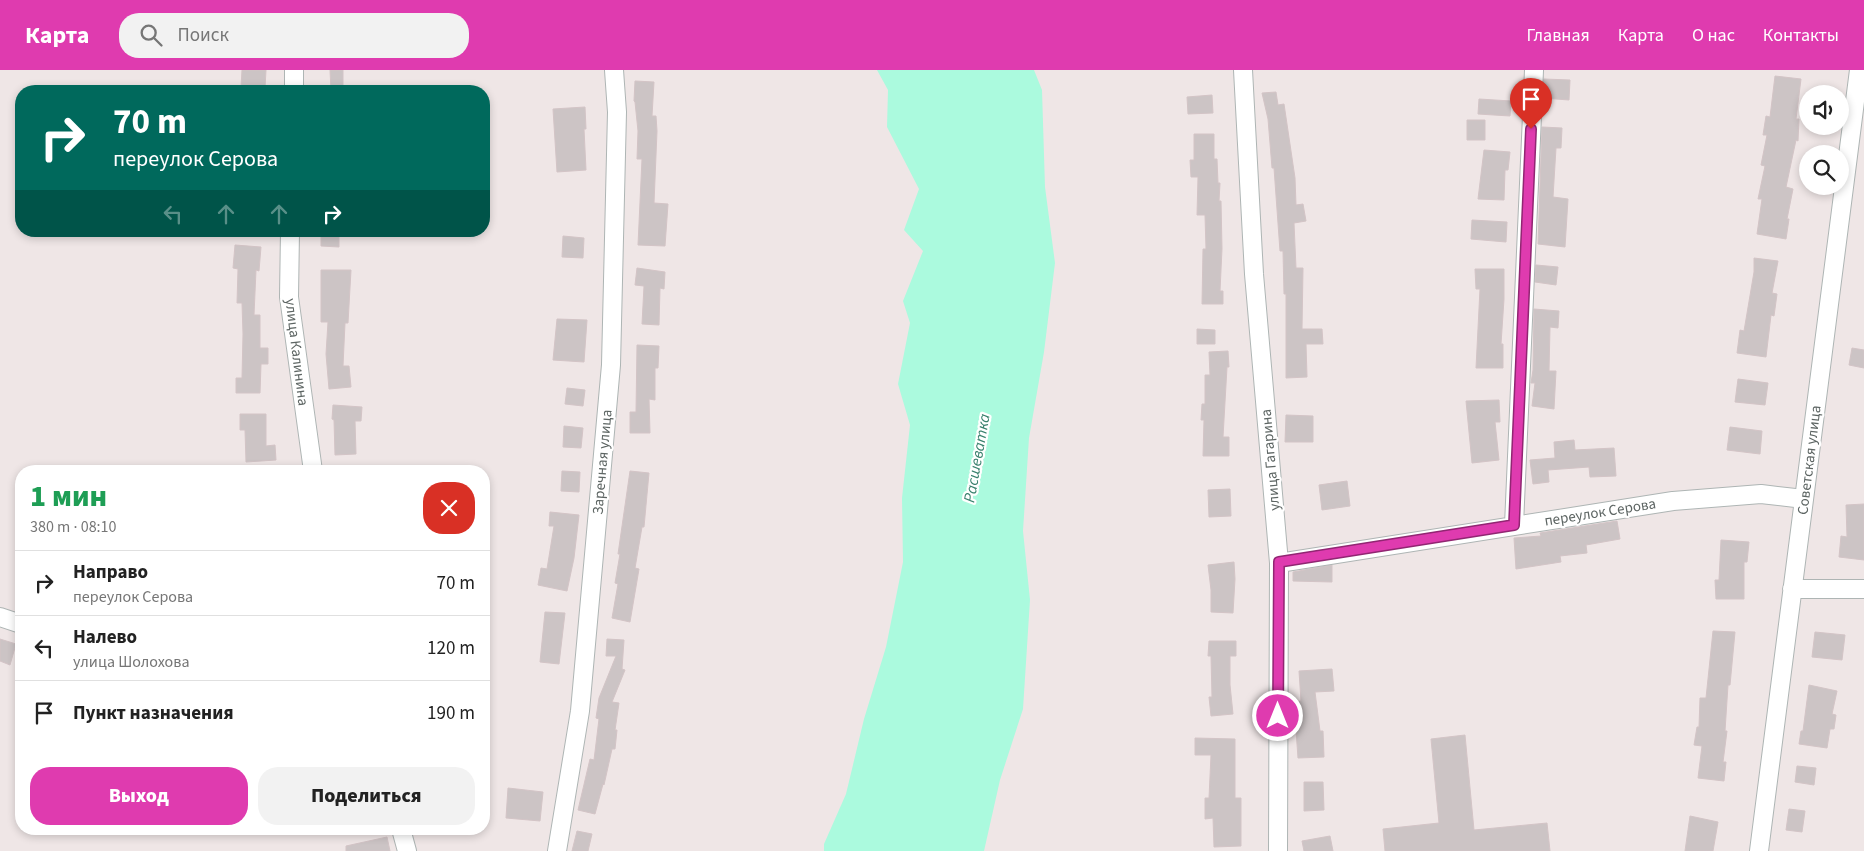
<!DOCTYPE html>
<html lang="ru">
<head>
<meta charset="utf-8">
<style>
	:root { --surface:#fff; --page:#f2f2f2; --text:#222; --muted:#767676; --line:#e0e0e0; --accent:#df3baf }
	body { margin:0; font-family:"Source Sans 3",sans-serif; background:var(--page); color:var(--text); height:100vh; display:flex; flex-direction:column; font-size:19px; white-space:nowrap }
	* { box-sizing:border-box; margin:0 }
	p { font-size:16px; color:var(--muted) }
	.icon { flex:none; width:28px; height:28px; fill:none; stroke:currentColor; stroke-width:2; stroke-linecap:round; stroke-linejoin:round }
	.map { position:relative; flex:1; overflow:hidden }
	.details { position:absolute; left:15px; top:395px; width:475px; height:370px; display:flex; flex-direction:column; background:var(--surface); border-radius:20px; box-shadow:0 2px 8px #0003 }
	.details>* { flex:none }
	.hud { position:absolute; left:15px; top:15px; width:475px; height:152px; border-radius:20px; box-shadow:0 2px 8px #0003; background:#00695c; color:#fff; overflow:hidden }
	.fabs { position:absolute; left:1799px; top:15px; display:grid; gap:10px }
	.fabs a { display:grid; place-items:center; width:50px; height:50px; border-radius:50%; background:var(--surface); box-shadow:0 2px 8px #0003; font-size:25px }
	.pin { position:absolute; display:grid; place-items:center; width:42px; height:42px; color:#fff; margin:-51px -21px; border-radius:50% 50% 50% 0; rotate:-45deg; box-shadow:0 0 5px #0007 }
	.pin .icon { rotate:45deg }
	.me { position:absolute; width:55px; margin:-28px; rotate:0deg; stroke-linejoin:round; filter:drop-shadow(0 0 4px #0008) }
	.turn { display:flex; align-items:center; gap:18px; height:105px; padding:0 15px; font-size:22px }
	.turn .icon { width:65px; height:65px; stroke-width:2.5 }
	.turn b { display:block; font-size:35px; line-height:42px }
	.lanes { display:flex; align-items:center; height:48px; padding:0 15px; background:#0003; justify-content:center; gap:25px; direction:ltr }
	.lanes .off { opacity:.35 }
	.round { display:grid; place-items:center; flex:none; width:52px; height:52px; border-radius:20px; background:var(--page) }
	.summary { display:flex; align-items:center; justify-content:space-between; height:85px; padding:0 15px }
	h1 { font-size:30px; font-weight:800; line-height:38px; color:#1e9e55 }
	.button { display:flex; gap:10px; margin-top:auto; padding:10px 15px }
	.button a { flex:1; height:58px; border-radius:20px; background:var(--accent); color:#fff; font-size:20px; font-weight:800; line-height:58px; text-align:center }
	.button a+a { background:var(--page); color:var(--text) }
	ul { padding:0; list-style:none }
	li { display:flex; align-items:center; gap:15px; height:65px; padding:0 15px; border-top:1px solid var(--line) }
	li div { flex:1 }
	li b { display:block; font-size:19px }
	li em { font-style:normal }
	header { display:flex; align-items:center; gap:30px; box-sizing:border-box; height:70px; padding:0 25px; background:var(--accent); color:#fff }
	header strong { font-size:24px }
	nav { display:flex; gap:28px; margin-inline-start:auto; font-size:18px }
	.search { width:350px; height:45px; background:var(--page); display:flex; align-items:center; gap:12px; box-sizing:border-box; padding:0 18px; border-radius:20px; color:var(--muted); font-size:19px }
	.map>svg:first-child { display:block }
	.water { fill:#abfade }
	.building { fill:#ccc4c5; stroke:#d3c4c6 }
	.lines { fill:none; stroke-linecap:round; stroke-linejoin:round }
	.minor-casing { stroke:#aeb5b4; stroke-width:20 }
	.minor { stroke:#fff; stroke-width:18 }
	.route-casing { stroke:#912672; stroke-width:12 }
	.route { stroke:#df3baf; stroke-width:9 }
	.labels { text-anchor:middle; stroke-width:4.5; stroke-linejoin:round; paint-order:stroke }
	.street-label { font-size:15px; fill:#5d6563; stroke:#fff }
	.water-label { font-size:16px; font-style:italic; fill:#39816d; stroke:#fff }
</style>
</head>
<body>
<header>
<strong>Карта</strong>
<div class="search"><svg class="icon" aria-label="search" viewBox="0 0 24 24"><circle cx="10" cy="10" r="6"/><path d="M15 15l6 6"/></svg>Поиск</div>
<nav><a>Главная</a><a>Карта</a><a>О нас</a><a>Контакты</a></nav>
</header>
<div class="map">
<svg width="1864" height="781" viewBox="0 0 1864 781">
	<rect width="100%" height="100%" fill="#efe6e6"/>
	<path class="water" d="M877,0h157l8,20 3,97 10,76 -11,89 -15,86 -6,93 7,69 -7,109 -23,71 -16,71h-160v-7l22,-50 18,-75 22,-72 17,-85 -1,-64 8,-73 -12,-41 12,-61 -7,-22 20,-50 -19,-21 15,-41 -32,-62 1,-37z"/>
	<path class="building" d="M242,0h24l-1,18 -24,-1z
		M330,0h13v21h-12z
		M1775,6l26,3 -5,40h3l-1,22 -2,-1 -10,47 7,2 -6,30h2l-3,20 -29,-5 5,-35h-4l7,-33 -4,-1 6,-30h-4l3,-19 4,1z
		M1544,9l26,1 -1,20 -26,-2z
		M635,11l19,1 -2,34h4l1,15 -3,72 14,1 -3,42 -27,-1 4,-86h-5l1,-28 -3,-29 -1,-1z
		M1276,22l2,13 6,-1 11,74 1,27 7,-1 3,17 -12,2 2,45h7l-1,61h20l1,15h-17l1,33 -21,1v-84h-2l-1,-43h-3l-6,-83h-2l-4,-49 -6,-26z
		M1212,25l1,18 -25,1 -1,-17z
		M1479,29l32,2 -1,15 -32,-2z
		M585,37l1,22h-2l2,41 -29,2 -4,-63z
		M1467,50h18v20h-18z
		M1542,57l20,1 -1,20h-5l-3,49 15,2 -3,48 -27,-3z
		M1194,64h20v25h3l1,24h2l-1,18h2l1,48 -2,42h3v13h-21l1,-55h3l-1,-34h-8l1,-38h-7l-1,-17h4z
		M1484,80l26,2 -2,18h-3l-1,30 -26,-1z
		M1472,150l35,2 -1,20 -35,-3z
		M321,161h18v16l-18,-1z
		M563,166l21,2 -1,20 -21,-1z
		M235,175l26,2 -2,24 -3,-1 -2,45h6v33h8v16h-7l-1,29h-24v-15h6l1,-44 -1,-31h-5l1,-34 -5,-1z
		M1754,188l24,3 -6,32 5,1 -3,22 -3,-1 -5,42 -29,-4 3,-23 4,1 10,-59z
		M1536,195l22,2 -2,18 -21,-3z
		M637,198l28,4 -1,17 -4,-1 -1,37 -17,-1 2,-38 -9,-1z
		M1475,199h29v30l-3,45h2v24h-27l4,-79h-4z
		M321,200h30l-3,53h-3l-2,43h6l2,21 -22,2 -3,-35 2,-32h-7z
		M1534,239l25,2 -1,17 -8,-1 -1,44h7l-2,38 -22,-3 3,-23h-4l2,-13z
		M557,249l30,1 -3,42 -31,-2z
		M1197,259l18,1v14h-18z
		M637,275l22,1 -1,22h-3v32l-6,-1 1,34h-20v-21h6z
		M1852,278l12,2v18l-15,-3z
		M1228,281l1,16h-2l-4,70h6v19h-26l1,-36h-3l1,-16h3v-29h5l-1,-23z
		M1738,309l30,4 -3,22 -30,-3z
		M567,318l18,2 -2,16 -18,-2z
		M1499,330l1,22h-5l4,38 -27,3 -6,-62z
		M333,335l29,2 -1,14h-6l1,33 -21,1 -1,-35 -2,-1z
		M240,344h26v32l9,-1 1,15 -30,2 -1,-32h-5z
		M1286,345l27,1v26h-28z
		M564,356l19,2 -2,20 -18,-1z
		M1730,357l32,4 -2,23 -33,-4z
		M1574,370l1,10 39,-2 2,28 -26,1 -1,-10 -41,3 1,12 -16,2 -3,-24 25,-2 -1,-16z
		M562,401l18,1 -1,20 -18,-1z
		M630,401l19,2 -5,54h-2l-7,41 4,1 -9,53 -18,-4 6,-34 -3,-1 5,-29h-2z
		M1347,411l3,25 -28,4 -3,-25z
		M1230,419l1,27 -22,1 -1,-27z
		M1864,434v56l-25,-3 2,-21 6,1 -1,-32z
		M550,442l29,3 -5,43 -7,33 -29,-6 3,-17 6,1 7,-43h-5z
		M1617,451l3,18 -34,6 1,8 -27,3 1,6 -45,7 -2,-31 27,-2 -1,-3z
		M1721,470l28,2 -2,20h-3v37h-28l-1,-19h4z
		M1234,492l1,17 -2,34 -22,-1v-22l-3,-25z
		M1332,495v17l-39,-1v-9z
		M545,542l20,1 -6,51 -19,-2z
		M1713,561l22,1 -5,53h-2l-3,46h2l-4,31h3l-2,19 -26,-3 4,-32 -8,-1 3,-18h2l1,-29h6z
		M1815,562l30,3 -3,25 -30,-3z
		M0,569l16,5 -6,21 -10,-4z
		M607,569l17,1 -2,29 3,1 -13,32 7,1 -4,27h2l-2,19h-3l-8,36 -1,-1 -8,30 -17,-4 12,-51 4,1 5,-41 -3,-1 3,-20 17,-42h-10z
		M1209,571h27v15h-6v29l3,29 -22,2 -2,-19h3l-1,-41h-3z
		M1332,599l2,22 -19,1 5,39h3l1,26 -26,1 -4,-56 7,-1 -2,-30z
		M1809,615l28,6 -5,23 4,1 -2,14h-4l-3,19 -28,-4 2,-13h2z
		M1465,665l9,95 73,-7 3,28h-165l-2,-22 56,-6 -8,-84z
		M1195,668l40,1v59h6v48l-27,1 -1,-29 -8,1v-21h4l2,-43h-16z
		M1797,696l19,2 -2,17 -19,-3z
		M1304,712h19l1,28 -20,1z
		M508,718l35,4 -3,29 -34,-3z
		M1789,739l16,2 -3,21 -16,-2z
		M1690,746l28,6 -5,29h-28z
		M577,761l15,3 -4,17h-16z
		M1330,766l3,15h-29l-2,-10z
		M387,767l3,14h-44v-5z"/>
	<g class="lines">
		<defs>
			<path id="minor" d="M1243,0l11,204 25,289 -1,288
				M294,21v-21
				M290,161l-1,66 24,174
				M1514,455l20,-455
				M1279,493l394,-62 88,-7 43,5
				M1792,519h72
				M0,547l21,7
				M401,759l6,22
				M557,781l23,-140 31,-346 6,-253 -3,-42
				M1759,781l100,-781"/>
		</defs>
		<use href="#minor" class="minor-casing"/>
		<use href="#minor" class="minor"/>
	</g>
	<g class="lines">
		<defs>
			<path id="route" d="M1278,646l1,-154 235,-37 17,-396"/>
		</defs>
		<use href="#route" class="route-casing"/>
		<use href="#route" class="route"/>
	</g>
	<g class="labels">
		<g class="street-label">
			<text transform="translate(297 282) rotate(83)" y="5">улица Калинина</text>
			<text transform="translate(1270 390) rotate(-95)" y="5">улица Гагарина</text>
			<text transform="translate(1809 390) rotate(-83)" y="5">Советская улица</text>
			<text transform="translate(602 392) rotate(-85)" y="5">Заречная улица</text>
			<text transform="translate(1600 442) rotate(-9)" y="5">переулок Серова</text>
		</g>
		<g class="water-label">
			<text transform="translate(976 388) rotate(-80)" y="6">Расшеватка</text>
		</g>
	</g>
</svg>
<div class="fabs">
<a><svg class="icon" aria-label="sound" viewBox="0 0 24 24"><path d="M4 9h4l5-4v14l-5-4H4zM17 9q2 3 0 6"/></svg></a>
<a><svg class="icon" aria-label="search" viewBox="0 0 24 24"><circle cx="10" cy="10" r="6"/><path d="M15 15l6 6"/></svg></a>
</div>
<div class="pin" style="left:1531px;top:59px;background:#d93025"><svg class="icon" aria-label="arrive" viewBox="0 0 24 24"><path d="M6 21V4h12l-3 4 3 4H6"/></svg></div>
<svg class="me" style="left:1278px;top:646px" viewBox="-20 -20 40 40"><circle r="17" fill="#df3baf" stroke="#fff" stroke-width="3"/><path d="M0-11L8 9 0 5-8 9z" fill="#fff"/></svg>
<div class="hud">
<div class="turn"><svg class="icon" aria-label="right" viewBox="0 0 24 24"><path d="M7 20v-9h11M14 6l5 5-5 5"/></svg><div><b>70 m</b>переулок Серова</div></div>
<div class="lanes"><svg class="icon off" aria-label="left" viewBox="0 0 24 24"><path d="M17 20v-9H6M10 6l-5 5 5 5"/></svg><svg class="icon off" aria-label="ahead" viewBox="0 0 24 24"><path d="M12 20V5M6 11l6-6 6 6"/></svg><svg class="icon off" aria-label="ahead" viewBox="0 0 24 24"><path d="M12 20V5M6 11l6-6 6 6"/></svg><svg class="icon" aria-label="right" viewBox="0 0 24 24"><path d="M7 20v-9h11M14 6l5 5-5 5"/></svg></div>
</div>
<section class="details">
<div class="summary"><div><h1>1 мин</h1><p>380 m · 08:10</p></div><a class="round" style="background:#d93025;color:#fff"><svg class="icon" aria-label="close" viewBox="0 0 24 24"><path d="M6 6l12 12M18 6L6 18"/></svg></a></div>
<ul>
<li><svg class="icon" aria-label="right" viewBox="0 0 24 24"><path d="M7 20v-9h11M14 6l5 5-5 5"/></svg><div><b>Направо</b><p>переулок Серова</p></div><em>70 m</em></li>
<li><svg class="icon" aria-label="left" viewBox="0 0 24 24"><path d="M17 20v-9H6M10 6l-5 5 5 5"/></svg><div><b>Налево</b><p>улица Шолохова</p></div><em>120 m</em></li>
<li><svg class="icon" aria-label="arrive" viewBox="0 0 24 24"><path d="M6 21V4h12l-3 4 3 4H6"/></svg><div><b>Пункт назначения</b></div><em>190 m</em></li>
</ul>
<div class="button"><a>Выход</a><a>Поделиться</a></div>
</section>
</div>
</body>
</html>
